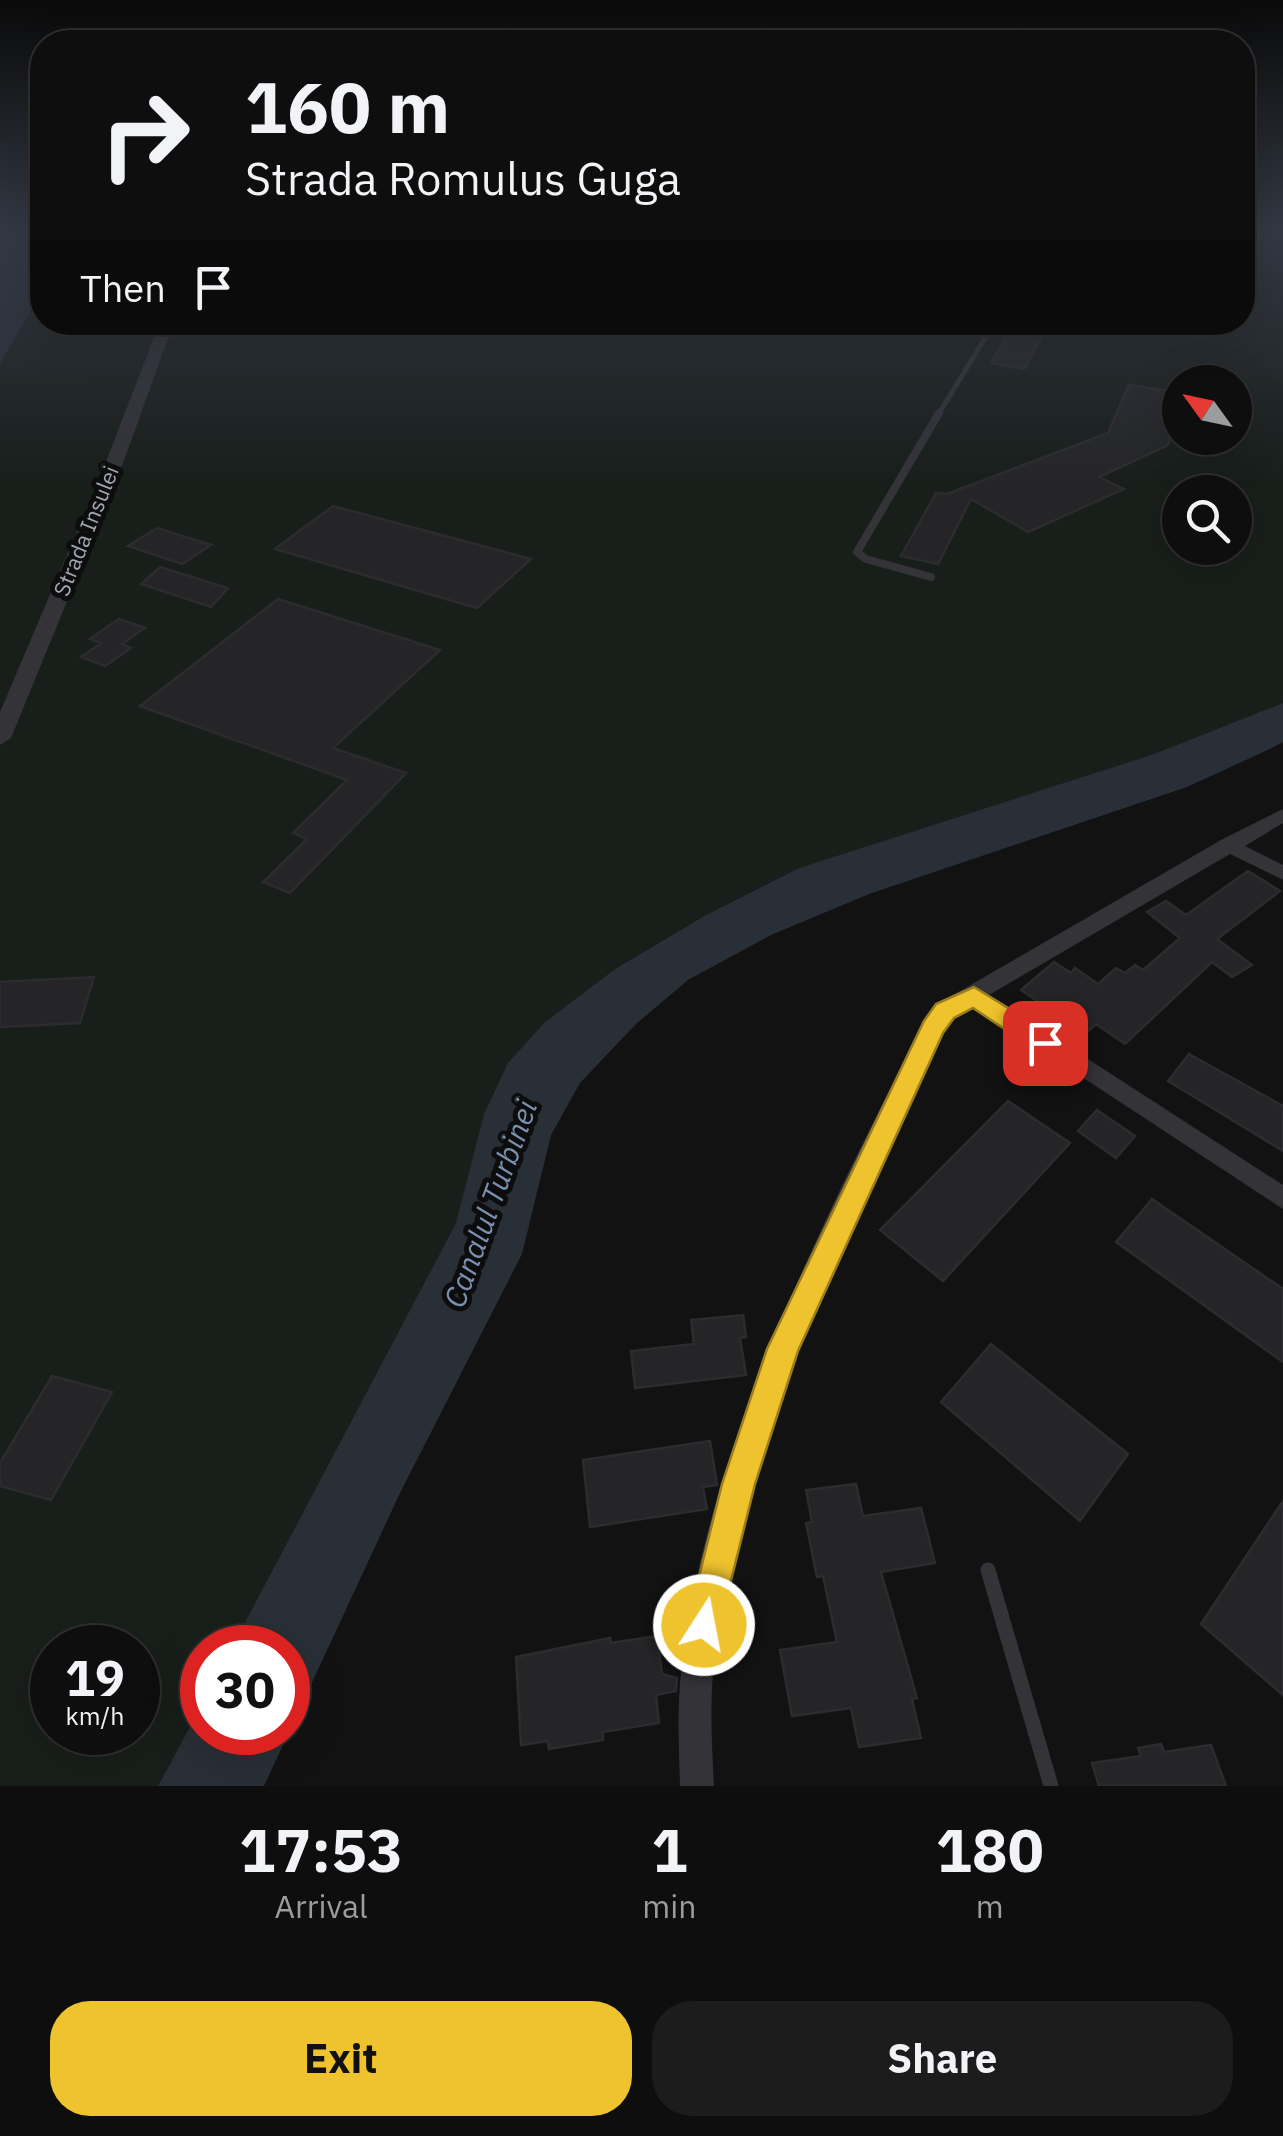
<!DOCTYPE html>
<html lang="en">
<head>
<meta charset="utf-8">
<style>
	:root { --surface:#0e0e0e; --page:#1c1c1c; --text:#f1f3f6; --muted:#9b9c9e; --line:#2e2e2e; --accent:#efc32e }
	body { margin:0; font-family:"IBM Plex Sans",sans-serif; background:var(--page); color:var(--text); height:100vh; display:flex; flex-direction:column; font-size:38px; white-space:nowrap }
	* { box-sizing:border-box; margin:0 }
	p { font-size:32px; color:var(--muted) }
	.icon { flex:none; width:55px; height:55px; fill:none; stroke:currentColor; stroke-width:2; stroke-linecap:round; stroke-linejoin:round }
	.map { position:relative; height:1786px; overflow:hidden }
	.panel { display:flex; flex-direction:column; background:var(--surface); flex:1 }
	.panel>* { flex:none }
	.top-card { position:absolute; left:30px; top:30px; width:1225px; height:305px; border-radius:40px; box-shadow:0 10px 40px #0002,0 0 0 2px var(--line); background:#0e0e0e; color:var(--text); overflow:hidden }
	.needle { width:65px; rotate:303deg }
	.controls { position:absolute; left:1162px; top:365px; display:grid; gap:20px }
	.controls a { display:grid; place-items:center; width:90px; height:90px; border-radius:50%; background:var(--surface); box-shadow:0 10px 40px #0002,0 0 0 2px var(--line); font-size:50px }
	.speed { position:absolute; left:30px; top:1625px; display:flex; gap:20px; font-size:50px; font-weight:700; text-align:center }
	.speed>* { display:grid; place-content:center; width:130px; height:130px; border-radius:50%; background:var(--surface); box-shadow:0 10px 40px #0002,0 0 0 2px var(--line); line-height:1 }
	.speed small { font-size:25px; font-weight:400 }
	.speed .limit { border:15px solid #d22; background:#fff; color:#111 }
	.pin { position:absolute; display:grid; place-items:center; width:85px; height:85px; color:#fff; margin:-42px; border-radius:20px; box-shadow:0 5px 15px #0006 }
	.me { position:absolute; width:110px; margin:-55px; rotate:11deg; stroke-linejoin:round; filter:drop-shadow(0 0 8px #0008) }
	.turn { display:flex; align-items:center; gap:35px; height:210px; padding:0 50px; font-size:45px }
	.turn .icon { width:130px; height:130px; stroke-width:2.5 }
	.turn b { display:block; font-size:70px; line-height:85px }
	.then { display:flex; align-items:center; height:95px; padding:0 50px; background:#0003; gap:20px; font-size:38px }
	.eta { display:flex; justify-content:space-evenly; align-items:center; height:170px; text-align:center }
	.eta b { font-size:60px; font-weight:700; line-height:70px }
	.cta { display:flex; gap:20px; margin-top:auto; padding:20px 50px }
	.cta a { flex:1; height:115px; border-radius:40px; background:var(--accent); color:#111; font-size:40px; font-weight:700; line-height:115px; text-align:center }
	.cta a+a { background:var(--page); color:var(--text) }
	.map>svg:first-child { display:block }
	.green { fill:#181e1a; fill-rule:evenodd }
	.water { fill:#282f37 }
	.building { fill:#252527; stroke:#2c2c2f; stroke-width:2.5 }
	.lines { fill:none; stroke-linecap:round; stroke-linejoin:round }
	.service-far2 { stroke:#333338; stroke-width:5 }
	.service-far1 { stroke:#333338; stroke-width:8 }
	.service { stroke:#333338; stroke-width:15 }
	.minor { fill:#333338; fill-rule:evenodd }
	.tertiary { fill:#333338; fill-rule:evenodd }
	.route { fill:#efc32e; stroke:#9b7f1e; stroke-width:2.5 }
	.labels { text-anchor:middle; stroke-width:10; stroke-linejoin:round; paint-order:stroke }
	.far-street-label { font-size:22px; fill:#a3a6b4; stroke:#0d0d0e }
	.water-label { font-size:30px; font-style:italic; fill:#7a90af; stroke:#0d0d0e }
</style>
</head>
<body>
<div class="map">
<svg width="1283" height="1786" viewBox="0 0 1283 1786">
	<rect width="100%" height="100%" fill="#121213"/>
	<path class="green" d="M1243,234h25l15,7v462l-129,51 -355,114 -93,47 -91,54 -70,53 -76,155 -13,46 -224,424 -30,1v56l-44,82h-158v-1422l42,-73v31h1200zM1180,382h55v56h-55zM1180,492h55v56h-55zM52,1648h86v84h-86z"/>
	<path class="water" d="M0,234h42v57l-42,73z
		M1283,703v39l-11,6 -85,39 -318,107 -98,41 -83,45 -52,44 -56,59 -29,52 -29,119 -122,239 -136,293h-106l44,-82v28h86v-84l-56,-1 224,-424 28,-109 24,-51 37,-41 70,-53 91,-54 93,-47 355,-114z"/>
	<path class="building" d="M1014,323l27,4 -2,4 5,1 -20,37 -33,-6z
		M1129,385l46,7 5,13 -12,40 -69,32 25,12 -96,43 -57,-33 -33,65 -37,-8 35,-63 11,1 161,-61z
		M333,506l198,53 -54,49 -202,-59z
		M157,528l54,17 -29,19 -54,-18z
		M160,567l68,21 -17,19 -70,-23z
		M278,599l162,51 -107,98 73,25 -116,120 -27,-11 44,-43 -14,-6 54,-53 -207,-74z
		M119,619l26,9 -23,16 9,4 -26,18 -24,-9 20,-14 -11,-4z
		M1248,871l32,20 -63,48 35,26 -20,12 -20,-15 -87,82 -29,-20 -11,10 -64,-44 33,-28 17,11 4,-5 23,16 18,-16 9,5 10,-8 8,5 37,-32 -33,-26 19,-11 20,14z
		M94,977l-14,46 -80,4v-45z
		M1189,1054l94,52v45l-115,-70z
		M1008,1101l62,42 -127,138 -63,-51z
		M1097,1110l38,26 -19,22 -38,-27z
		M1152,1199l131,90v73l-167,-120z
		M743,1315l3,22 -6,1 6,37 -111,13 -4,-37 63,-7 -3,-24z
		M991,1344l137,110 -48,67 -139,-119z
		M52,1376l60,16 -61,108 -51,-14v-23z
		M710,1441l7,44 -14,2 4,22 -117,18 -7,-67z
		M856,1484l7,32 58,-8 14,55 -54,9 36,126 -5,1 9,39 -62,9 -8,-39 -59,8 -12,-66 57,-8 -14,-66 -6,1 -11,-54 6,-1 -6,-32z
		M1283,1501v194l-82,-71z
		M657,1636l5,38 15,4 -1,13 -20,4 3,28 -56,9v8l-54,9 -1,-8 -27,4 -5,-88 94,-19 1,5z
		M1161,1744l3,8 47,-7 15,41h-127l-7,-23 49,-7 -3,-8z"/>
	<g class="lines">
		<path class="service-far2" d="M938,415l57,-93"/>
		<path class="service-far1" d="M931,577l-65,-18 -9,-7 82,-139"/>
		<path class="service" d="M988,1570l63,216"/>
		<path class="minor" d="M1283,809v14l-38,23 38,19v15l-53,-26 -241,141 294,190v24l-311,-204c-40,23 -63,94 -82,135 -79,167 -160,346 -177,532 -3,38 -1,76 1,114h-34c-1,-38 -3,-76 1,-114 23,-215 144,-460 244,-650l23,-24 273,-158z"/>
		<path class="tertiary" d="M160,322h14l-56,155 -107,261 -11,7v-33l100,-235z"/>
	</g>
	<linearGradient id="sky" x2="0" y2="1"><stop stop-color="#0a0a0a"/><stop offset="0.48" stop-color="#333944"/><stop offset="1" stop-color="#333944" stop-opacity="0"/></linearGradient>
	<rect width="1283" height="484" fill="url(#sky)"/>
	<path class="route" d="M974,987l80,49 4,7 -4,7h-18l-63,-42 -19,10 -11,15 -145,318 -43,133 -38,153 -13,5 -12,-5 -5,-12 35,-141 45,-135 157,-328 12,-17z"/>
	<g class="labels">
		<g class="far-street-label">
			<text transform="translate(86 531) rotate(-68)" y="8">Strada Insulei</text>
		</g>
		<g class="water-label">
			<text transform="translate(491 1204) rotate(-70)" y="10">Canalul Turbinei</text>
		</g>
	</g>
</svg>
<div class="controls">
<a><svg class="needle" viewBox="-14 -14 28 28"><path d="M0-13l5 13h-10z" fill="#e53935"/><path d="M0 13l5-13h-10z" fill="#9b9c9e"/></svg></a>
<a><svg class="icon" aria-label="search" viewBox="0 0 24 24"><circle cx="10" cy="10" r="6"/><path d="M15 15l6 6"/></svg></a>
</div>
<div class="speed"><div>19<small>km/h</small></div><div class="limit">30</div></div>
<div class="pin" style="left:1045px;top:1043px;background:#d93025"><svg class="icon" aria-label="arrive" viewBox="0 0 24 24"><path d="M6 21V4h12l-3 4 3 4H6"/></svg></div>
<svg class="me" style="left:704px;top:1625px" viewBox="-20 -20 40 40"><circle r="17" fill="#efc32e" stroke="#fff" stroke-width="3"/><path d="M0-11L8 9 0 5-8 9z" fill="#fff"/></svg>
<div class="top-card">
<div class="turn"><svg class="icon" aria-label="right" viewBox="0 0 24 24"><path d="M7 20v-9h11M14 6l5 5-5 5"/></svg><div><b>160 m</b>Strada Romulus Guga</div></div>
<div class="then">Then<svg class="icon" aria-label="arrive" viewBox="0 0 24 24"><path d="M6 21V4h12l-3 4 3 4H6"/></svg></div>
</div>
</div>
<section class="panel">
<div class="eta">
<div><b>17:53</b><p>Arrival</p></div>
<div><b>1</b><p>min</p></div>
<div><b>180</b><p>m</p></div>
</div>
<div class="cta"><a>Exit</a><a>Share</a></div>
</section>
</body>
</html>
